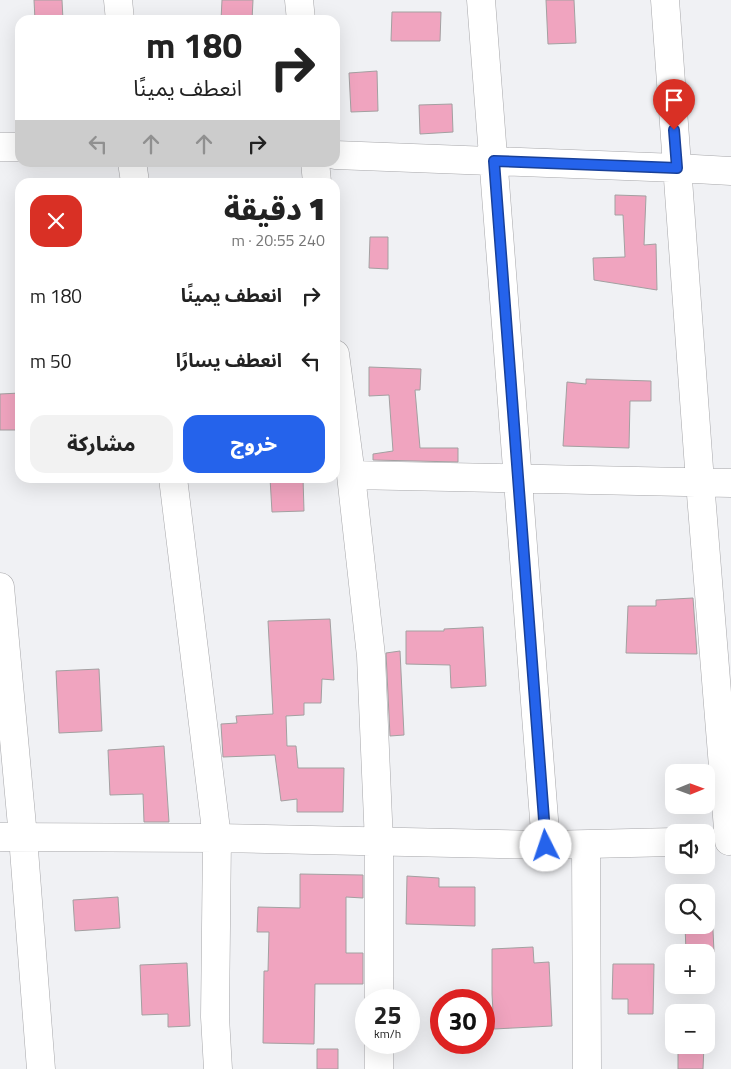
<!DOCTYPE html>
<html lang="ar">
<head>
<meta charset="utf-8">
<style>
	:root { --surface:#fff; --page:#f2f2f2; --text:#222; --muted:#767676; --accent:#2563eb }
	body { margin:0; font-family:"Titillium Web","Noto Sans Arabic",sans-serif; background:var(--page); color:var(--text); direction:rtl; height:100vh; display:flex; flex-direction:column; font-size:19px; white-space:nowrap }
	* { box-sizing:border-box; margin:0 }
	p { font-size:16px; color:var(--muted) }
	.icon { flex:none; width:28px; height:28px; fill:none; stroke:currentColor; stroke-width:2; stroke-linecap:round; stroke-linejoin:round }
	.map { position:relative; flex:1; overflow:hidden; direction:ltr }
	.panel { position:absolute; left:15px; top:178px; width:325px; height:305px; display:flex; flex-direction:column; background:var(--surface); border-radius:15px; box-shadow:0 5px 20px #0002; direction:rtl }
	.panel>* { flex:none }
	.banner { position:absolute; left:15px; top:15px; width:325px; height:152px; border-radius:15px; box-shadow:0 5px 20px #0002; direction:rtl; background:#fff; color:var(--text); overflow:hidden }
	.needle { width:32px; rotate:89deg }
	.tools { position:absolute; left:665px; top:764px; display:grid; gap:10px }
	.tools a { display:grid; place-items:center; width:50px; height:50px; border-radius:10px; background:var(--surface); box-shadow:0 5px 20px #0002; font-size:25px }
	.speed { position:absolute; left:355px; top:989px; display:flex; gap:10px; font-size:25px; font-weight:700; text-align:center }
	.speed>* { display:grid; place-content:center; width:65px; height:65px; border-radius:50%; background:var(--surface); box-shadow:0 5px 20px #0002; line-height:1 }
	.speed small { font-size:12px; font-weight:400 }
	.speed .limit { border:8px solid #d22; background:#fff; color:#111 }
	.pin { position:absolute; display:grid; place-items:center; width:42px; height:42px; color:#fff; margin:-51px -21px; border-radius:50% 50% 50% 0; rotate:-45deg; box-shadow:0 0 5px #0007 }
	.pin .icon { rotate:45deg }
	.me { position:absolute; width:55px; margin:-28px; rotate:356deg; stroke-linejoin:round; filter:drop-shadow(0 0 4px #0008) }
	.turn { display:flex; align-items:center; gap:18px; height:105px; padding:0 15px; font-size:22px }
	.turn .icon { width:65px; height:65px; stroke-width:2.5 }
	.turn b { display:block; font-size:35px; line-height:42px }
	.lanes { display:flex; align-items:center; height:48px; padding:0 15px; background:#0003; justify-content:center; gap:25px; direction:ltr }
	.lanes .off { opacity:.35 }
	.round { display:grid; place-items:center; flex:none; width:52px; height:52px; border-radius:15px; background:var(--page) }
	.head { display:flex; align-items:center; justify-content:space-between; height:85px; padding:0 15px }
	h1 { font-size:30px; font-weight:800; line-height:38px }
	.button { display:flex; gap:10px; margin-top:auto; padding:10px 15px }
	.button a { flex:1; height:58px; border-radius:15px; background:var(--accent); color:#fff; font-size:20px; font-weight:800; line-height:58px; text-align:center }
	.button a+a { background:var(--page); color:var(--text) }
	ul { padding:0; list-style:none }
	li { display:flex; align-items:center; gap:15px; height:65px; padding:0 15px }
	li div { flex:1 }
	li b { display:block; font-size:19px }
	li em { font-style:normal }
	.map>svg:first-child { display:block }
	.building { fill:#f0a4bf; stroke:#a3a0a1 }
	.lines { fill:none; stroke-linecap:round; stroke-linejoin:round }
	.minor-casing { stroke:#a7a7aa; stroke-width:29 }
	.minor { stroke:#fff; stroke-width:28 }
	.route-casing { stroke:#184099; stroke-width:12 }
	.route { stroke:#2563eb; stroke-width:9 }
</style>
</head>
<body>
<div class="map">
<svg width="731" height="1069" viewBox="0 0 731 1069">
	<rect width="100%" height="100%" fill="#f0f1f4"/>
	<path class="building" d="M34,0h28l1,20h-28z
		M222,0h31l-1,20h-31z
		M546,0h28l2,43 -28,1z
		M392,12h49l-1,29h-49z
		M377,71l1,40 -27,1 -2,-39z
		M452,104l1,28 -33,2 -1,-29z
		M615,195l31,1 -2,49 12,-1 1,46 -63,-10 -1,-22 32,-1 -2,-42h-8z
		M370,237h18v32l-19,-1z
		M369,367l52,2 -1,21h-5l5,58h38v14l-85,-2v-6l20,-3 -4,-56 -20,1z
		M586,379l65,2v20h-21l-1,47 -66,-2 4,-64 19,2z
		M20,393v37h-20v-36z
		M270,478h33l1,33 -32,1z
		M693,598l4,56 -71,-1 2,-47h28v-6z
		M330,619l4,61 -12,-1 -1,24h-17v12l-18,1 1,30h9l2,22h46l-1,44h-46v-13l-16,2 -6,-46 -52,2 -2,-33 16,-1 -1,-7 37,-2 -5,-93z
		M483,627l3,59 -35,2 -1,-23 -44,-1v-33h38v-2z
		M400,651l4,84 -14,1 -4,-83z
		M99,669l3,62 -43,2 -3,-62z
		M164,746l5,76h-25l-1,-28 -33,1 -2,-45z
		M300,874l63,1v23l-17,-1v56h17v31h-48l-1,60 -51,-1 1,-72h4l1,-39h-12l1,-25 42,1z
		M407,876l32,2v9h36v39l-69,-2z
		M118,897l2,31 -45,3 -2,-31z
		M706,909h6l2,43h-28l-1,-27h21z
		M533,947l1,16 15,-1 3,64 -58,3 -2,-35v-45z
		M187,963l3,63 -22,1v-13l-26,1 -2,-50z
		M613,964h41l-1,50h-25v-15h-16z
		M678,1045h26l-1,24h-25z
		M317,1049h21v20h-21z"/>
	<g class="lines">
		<defs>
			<path id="minor" d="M118,0l2,20
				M299,0l2,20
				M481,0l65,845
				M665,0l35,482 29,359
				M0,147h20
				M335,155l342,13 54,3
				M132,162l3,20
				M315,162l2,20
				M335,354l16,121 20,181 8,187v157
				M351,475l380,8
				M173,478l44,360 -2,179 3,52
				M0,587l23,250 18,232
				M0,837l217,1 329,7 128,-3
				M586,845l1,224
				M379,1042v27"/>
		</defs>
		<use href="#minor" class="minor-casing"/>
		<use href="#minor" class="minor"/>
	</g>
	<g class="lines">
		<defs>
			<path id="route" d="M546,846l-52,-685 183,7 -3,-38"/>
		</defs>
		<use href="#route" class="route-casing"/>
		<use href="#route" class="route"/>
	</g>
</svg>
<div class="tools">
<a><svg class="needle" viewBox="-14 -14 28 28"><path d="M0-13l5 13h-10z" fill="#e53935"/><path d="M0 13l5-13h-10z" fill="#767676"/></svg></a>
<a><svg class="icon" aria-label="sound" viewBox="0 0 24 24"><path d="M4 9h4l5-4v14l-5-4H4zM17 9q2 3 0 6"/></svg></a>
<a><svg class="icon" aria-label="search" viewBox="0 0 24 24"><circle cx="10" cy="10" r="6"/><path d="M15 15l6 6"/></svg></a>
<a>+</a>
<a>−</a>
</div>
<div class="speed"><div>25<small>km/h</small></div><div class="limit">30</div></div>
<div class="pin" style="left:674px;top:130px;background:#d93025"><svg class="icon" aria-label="arrive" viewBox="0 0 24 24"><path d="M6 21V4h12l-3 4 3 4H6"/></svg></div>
<svg class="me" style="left:546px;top:846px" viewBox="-20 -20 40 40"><circle r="19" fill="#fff"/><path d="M0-13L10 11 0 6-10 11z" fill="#2563eb"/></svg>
<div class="banner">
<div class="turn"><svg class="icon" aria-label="right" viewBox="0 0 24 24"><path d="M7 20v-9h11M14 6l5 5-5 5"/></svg><div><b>180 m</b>انعطف يمينًا</div></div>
<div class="lanes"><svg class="icon off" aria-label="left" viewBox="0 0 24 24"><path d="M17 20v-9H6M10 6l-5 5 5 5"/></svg><svg class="icon off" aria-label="ahead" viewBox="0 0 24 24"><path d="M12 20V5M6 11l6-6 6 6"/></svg><svg class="icon off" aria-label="ahead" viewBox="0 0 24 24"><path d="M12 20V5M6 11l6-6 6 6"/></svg><svg class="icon" aria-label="right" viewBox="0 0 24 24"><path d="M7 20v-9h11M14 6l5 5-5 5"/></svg></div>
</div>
<section class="panel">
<div class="head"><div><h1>1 دقيقة</h1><p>240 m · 20:55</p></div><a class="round" style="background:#d93025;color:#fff"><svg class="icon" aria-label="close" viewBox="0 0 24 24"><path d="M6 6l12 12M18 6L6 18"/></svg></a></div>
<ul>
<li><svg class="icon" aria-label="right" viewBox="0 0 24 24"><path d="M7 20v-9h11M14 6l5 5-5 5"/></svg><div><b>انعطف يمينًا</b></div><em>180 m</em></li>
<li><svg class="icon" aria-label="left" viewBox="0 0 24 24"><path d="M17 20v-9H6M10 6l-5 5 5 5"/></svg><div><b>انعطف يسارًا</b></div><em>50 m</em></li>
</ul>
<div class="button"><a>خروج</a><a>مشاركة</a></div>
</section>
</div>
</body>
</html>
